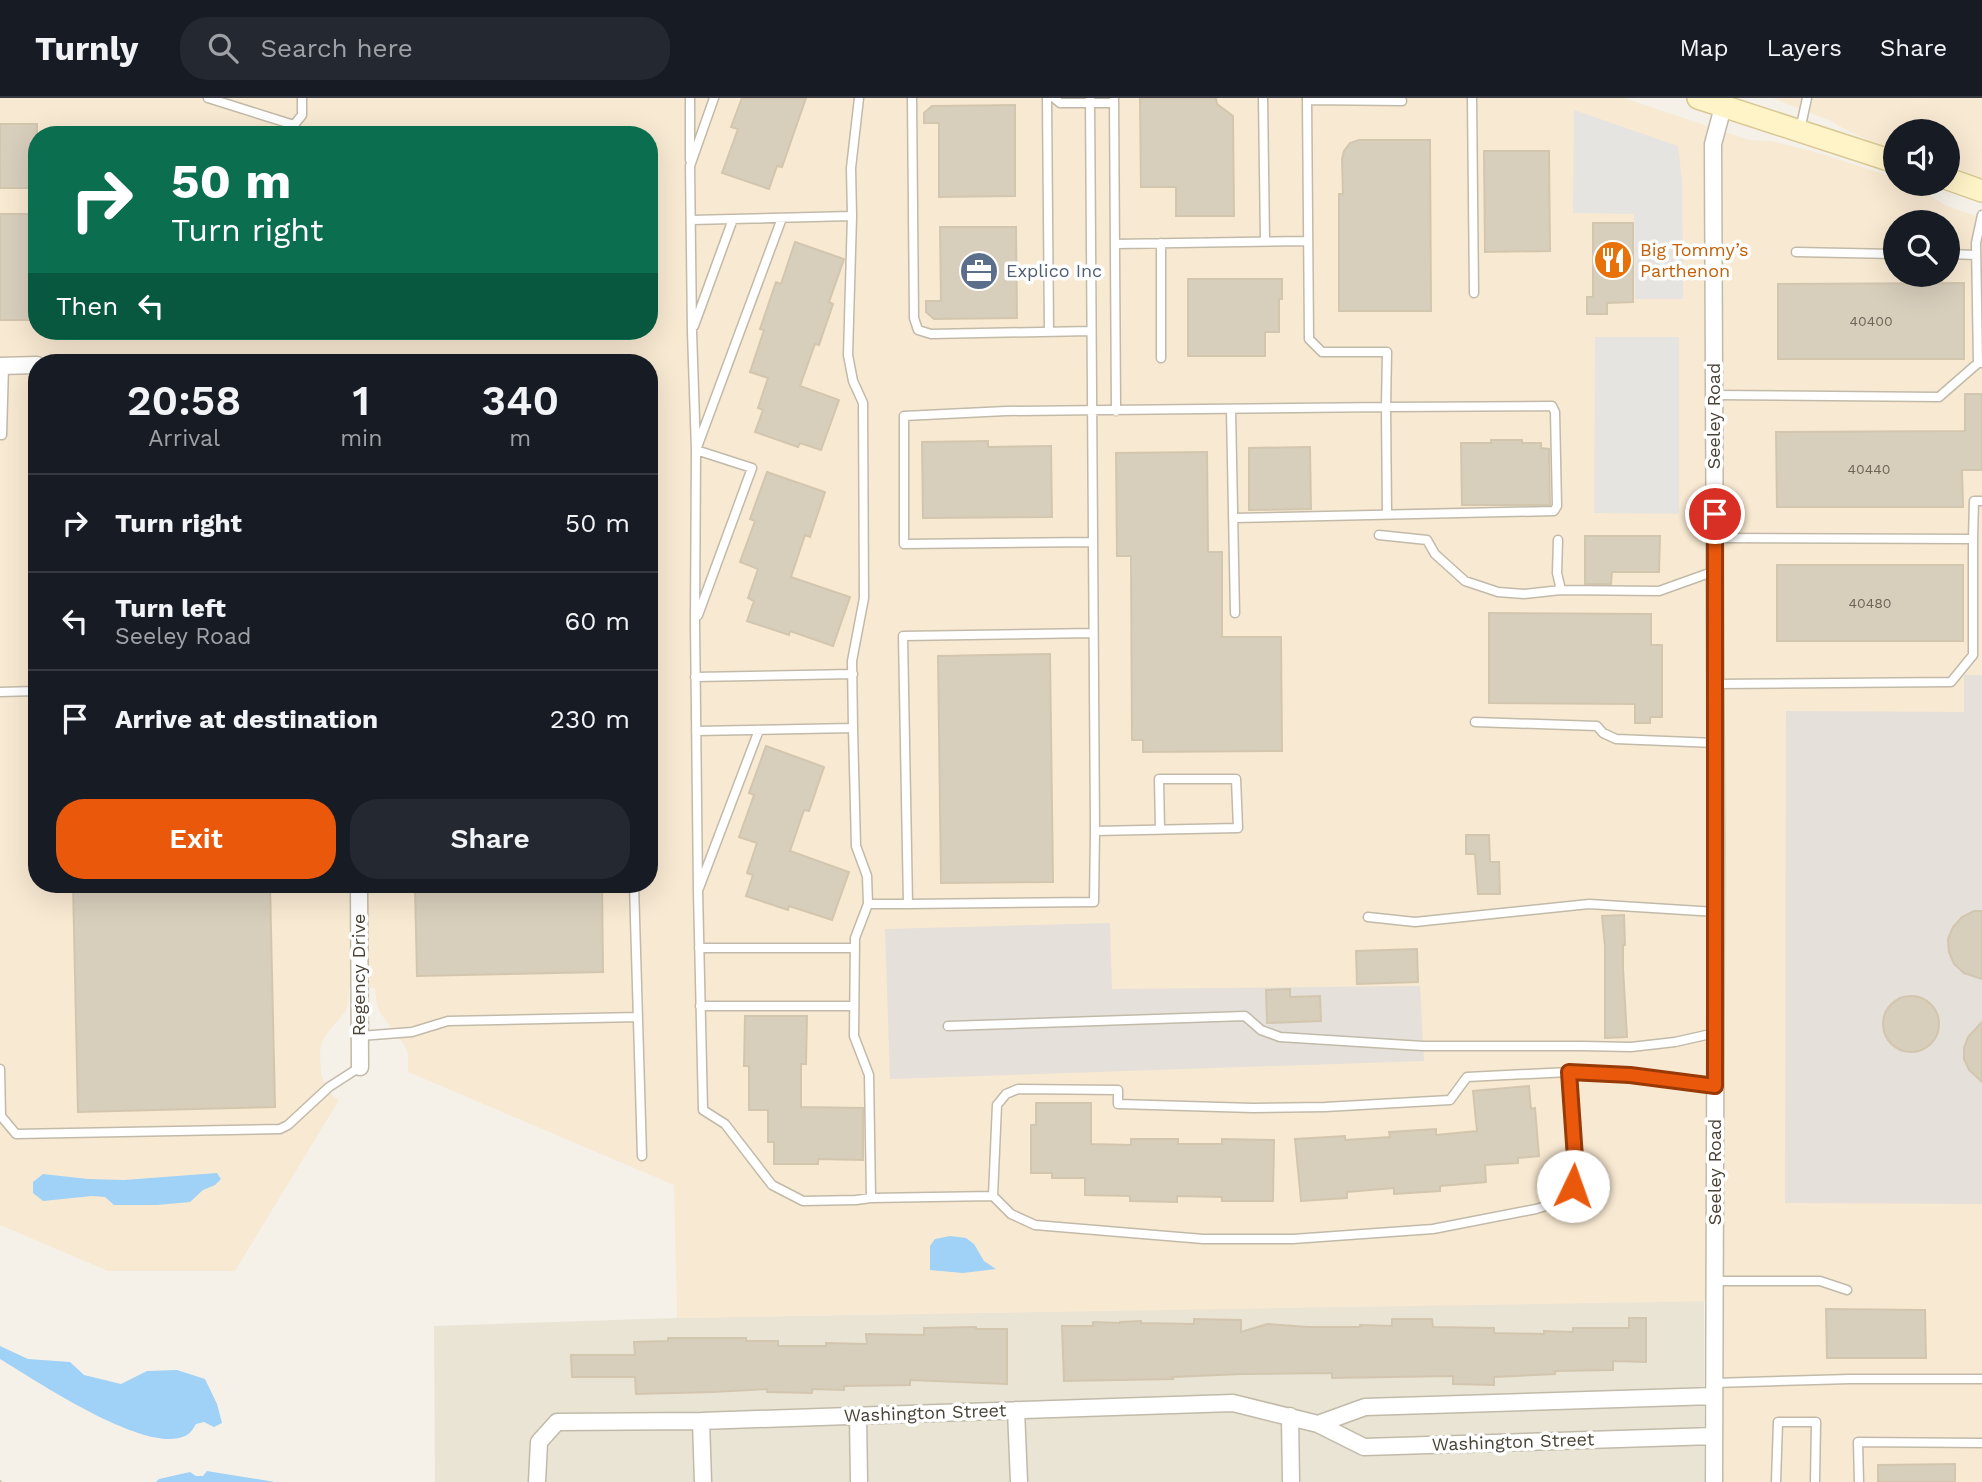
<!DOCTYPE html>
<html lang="en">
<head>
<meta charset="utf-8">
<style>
	:root { --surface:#171b24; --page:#242831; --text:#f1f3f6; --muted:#9ea1a6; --line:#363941; --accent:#ea580c }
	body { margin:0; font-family:"Work Sans",sans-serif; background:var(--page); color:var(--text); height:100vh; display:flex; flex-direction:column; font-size:26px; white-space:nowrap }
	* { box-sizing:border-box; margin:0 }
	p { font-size:23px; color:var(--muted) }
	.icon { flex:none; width:38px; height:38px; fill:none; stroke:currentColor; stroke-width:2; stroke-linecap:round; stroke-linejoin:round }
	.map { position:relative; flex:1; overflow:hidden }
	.panel { position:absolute; left:28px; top:256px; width:630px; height:539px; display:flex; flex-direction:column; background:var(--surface); border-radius:28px; box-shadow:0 7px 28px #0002 }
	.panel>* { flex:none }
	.hud { position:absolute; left:28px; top:28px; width:630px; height:214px; border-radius:28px; box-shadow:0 7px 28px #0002; background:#0b6e4f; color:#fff; overflow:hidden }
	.buttons { position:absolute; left:1883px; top:21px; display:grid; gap:14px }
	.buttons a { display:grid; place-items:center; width:77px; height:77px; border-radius:50%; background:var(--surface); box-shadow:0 7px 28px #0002; font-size:35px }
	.pin { position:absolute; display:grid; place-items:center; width:60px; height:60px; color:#fff; margin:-30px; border:4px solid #fff; border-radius:50%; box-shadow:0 2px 7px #0007 }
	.me { position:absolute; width:77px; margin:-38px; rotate:3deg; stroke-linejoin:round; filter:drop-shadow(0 0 5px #0008) }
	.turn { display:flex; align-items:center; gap:24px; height:147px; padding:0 28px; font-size:32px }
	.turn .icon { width:91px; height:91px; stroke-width:2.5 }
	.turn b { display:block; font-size:49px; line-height:60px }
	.then { display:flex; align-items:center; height:66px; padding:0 28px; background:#0003; gap:14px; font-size:26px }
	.eta { display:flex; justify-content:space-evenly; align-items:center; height:119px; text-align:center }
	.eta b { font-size:42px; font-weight:600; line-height:49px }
	.action { display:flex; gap:14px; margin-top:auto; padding:14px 28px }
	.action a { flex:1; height:80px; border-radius:28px; background:var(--accent); color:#fff; font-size:28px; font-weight:600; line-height:80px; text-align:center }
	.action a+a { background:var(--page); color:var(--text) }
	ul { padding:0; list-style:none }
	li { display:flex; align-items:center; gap:21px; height:98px; padding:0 28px; border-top:2px solid var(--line) }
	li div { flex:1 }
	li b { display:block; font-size:26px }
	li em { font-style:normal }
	header { display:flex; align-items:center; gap:42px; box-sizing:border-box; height:98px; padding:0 35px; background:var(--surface); border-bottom:2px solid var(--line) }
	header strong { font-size:33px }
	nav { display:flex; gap:38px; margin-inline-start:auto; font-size:24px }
	.search { width:490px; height:63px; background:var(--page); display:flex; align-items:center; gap:18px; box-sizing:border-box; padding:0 24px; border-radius:28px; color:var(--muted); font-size:26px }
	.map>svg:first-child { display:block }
	.residential { fill:#eae4d5 }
	.commercial { fill:#f8e9d2; fill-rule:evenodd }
	.industrial { fill:#e5e0d9 }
	.parking { fill:#e6e4e0 }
	.water { fill:#a0d1f6 }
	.building { fill:#d8cebc; stroke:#d3c6af; stroke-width:2 }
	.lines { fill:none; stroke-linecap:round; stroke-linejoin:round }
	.service-casing { stroke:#c2baa9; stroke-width:11 }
	.minor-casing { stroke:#c2baa9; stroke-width:19 }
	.secondary-casing { stroke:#d9c894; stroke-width:24 }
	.path { stroke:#c5b699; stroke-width:2.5; stroke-dasharray:3.5 3.5; stroke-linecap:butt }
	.service { stroke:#fff; stroke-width:8 }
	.minor { stroke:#fff; stroke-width:16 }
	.secondary { stroke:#fff3c8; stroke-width:21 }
	.route-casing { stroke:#983908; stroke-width:18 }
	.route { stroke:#ea580c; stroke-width:12 }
	.labels { text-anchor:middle; stroke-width:7; stroke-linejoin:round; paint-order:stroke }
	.number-label { font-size:14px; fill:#6d6558 }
	.food-label { font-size:18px; fill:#c56008; stroke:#fff; text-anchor:start }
	.service-label { font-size:18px; fill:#4e5e75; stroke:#fff; text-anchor:start }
	.street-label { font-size:18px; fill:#494236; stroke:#fff }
</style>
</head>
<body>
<header>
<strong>Turnly</strong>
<div class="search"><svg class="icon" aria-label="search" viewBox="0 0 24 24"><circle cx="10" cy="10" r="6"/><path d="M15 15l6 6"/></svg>Search here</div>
<nav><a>Map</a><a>Layers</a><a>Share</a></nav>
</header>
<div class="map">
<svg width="1982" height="1384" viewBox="0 0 1982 1384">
	<rect width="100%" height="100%" fill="#f5f1e8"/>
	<path class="residential" d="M1704,1202v182h-1269l-1,-156 243,-8z"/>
	<path class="commercial" d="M0,0h1624l125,42 22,1 41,10 81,26 2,1v6h15l37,22 35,12v1264h-262v-181l-1043,17 -3,-133 -266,-113v-19l-5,-10 -22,-29 -4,-10 -2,-16 -26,-1 -1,16 -2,8 -18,21 -6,10 -2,10 1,22 4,11 3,7 11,8 -104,171h-127l-108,-46zM37,37h612v196h-612zM1895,124h53v53h-53zM37,264h612v522h-612z
		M1772,0h210v81l-34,-11v-37h-53v19l-24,-8 -30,-15 -12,-7z"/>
	<path class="industrial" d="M1964,577h18v529l-197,-1 1,-492 178,1z
		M1110,825l2,66 308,-3 4,75 -534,18 -5,-150z"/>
	<path class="parking" d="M1574,12l104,36 4,34 1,119h-48l-1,-85 -61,-1z
		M1595,239h84v177l-85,-1z"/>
	<path class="water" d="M217,1075l4,6 -6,6 -12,5 -13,12 -33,3h-43l-9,-8 -13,-1 -49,5 -10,-8v-11l10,-8 45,5 36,1z
		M950,1138l16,2 8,6 10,17 12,8 -33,4 -33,-3v-24l5,-7z
		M0,1248l28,13 42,3 14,13 37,9 26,-13 30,-1 28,9 12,25 5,19 -8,4 -10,-5 -8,2c-3,5 -6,10 -11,12 -39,19 -150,-56 -185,-77z
		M207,1373l68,11h-119l3,-3 31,-7 6,4h7z"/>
	<path class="building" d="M742,0h64l-24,69 -5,-1 -8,23 -47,-16 16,-44 -7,-2z
		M1140,0h76l1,6 16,12 1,100h-58v-29h-35z
		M1015,7v91l-76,1v-74h-15v-10l8,-7z
		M0,26h37v64h-37z
		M1359,42h71l1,171h-92v-117h4l-1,-35 2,-8 6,-8z
		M1484,53h65l1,100 -65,1z
		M0,116h37v106h-37z
		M1593,125h40v79l-26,1v11h-20v-17h6z
		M940,129h76l1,91 -83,1 -8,-7v-11h15z
		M795,144l49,17 -15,43 4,2 -14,41 -4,-1 -15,42 39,14 -18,50 -21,-7 -2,4 -43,-15 8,-22 -5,-2 10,-30 -18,-6 14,-42 -4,-1 16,-47 5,2z
		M1188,181h94v20h-3v33h-14v24h-77z
		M1964,185v76h-186v-75z
		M1965,296h17v76h-20l1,37h-186l-1,-75 189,-1z
		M1491,342h31v3h19v5l8,1 1,56h-88l-1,-62h30z
		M988,343v6l63,-1 1,71 -129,1 -1,-76z
		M1310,349l1,62 -62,1v-62z
		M1207,354l1,100h14v85h59l1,114 -139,1v-12h-11l-1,-184h-14l-1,-103z
		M767,374l58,20 -15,45 -5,-2 -14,42 59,20 -17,49 -43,-15 -1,4 -42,-14 7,-20 -6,-3 10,-29 -18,-7 15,-41 -5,-2z
		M1585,438h75l-1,36h-47l-1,12h-26z
		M1777,467h186v76h-186z
		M1489,515l162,1v31h11v72h-12v6h-15v-19l-146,-1z
		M1050,556l3,228 -112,1 -3,-227z
		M766,648l58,21 -15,44 -5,-1 -14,41 59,21 -17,48 -43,-14 -1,4 -42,-14 7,-21 -6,-2 10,-30 -18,-6 15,-42 -5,-2z
		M1466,737h23l1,27h9l1,32h-22l-3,-40h-9z
		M73,786h197l5,223 -197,5z
		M602,786l1,88 -186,4 -2,-89z
		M1974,813h8v68l-18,-6 -10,-9 -5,-12 -1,-13 5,-12 9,-10z
		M1624,817l1,30h-2v23l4,69 -22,1v-92l-3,-30z
		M1417,851l1,33 -61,2 -1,-33z
		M1290,891v8l30,-1 1,25 -54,2 -1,-33z
		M1883 926a28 28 0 1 1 56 0a28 28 0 1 1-56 0Z
		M745,918h62l-1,48h-5v43l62,1v52l-45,-1v5h-44v-22h-6v-32h-19v-44h-5z
		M1982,924v60l-13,-12 -5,-11v-11l4,-11z
		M1529,988l2,23 4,-1 4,48 -21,2v5l-33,2 1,17 -46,4v5l-46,3v-6l-47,4v6l-46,3 -6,-62 50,-3v4l45,-3 -1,-5 47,-3v6l41,-4 -4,-40z
		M1036,1005h55v41l40,1v-6h47v5h44v-5l52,1 -1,61h-51v-4l-45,-1v6l-47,-1v-5l-45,-1v-17h-33v-5h-21v-48h5z
		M1826,1211l99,1 1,48h-99z
		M1629,1220h17v44l-33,-1v9l-58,1v3l-61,3v8l-41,-1v-8l-121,2v-5l-90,1 -70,3 1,2 -109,2 -2,-55h31v-4l27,1v-1l21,-1v2l53,1v-5l47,1v12l26,-8 41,3h52v-2l32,1v-7h40l1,8 61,1v5l50,1v-3l29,1v-4h56z
		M976,1229v2h31v55l-97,-4v5l-66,1v4l-32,-1v4l-45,-1v-3l-54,3 -77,2 -1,-17h-63l-1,-22h64l-1,-13 34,-1v-3h78v3h32v5h48v-3l41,1 -1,-10 58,1v-7z
		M1955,1366v18h-77v-17z"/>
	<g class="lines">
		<defs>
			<path id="service" d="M208,0l86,27 8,-10v-17
				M690,0v62
				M912,0l2,220 4,12 13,4 159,-3
				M1047,0l2,234
				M1054,0l6,5h54
				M1090,0l5,733 -1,71 -186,2 -5,-268 190,-3
				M1114,0l2,313
				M1263,0l2,143
				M1472,0l2,195
				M1307,2l95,1
				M1800,32l7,-32
				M852,118l-1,-48 8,-70
				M691,122l161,-4 -4,139 5,26 10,22 1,195 -12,63 1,67 3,118 11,30 1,28 -13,34 -1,98 15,39 2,123 -15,2 -53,1 -31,-16 -47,-61 -22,-14 -5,-219 -3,-268 1,-173 -4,-118 -2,-166 24,-68
				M1161,145v115
				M1115,146l193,-3
				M1796,154l99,2
				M1948,156l28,1
				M694,228l39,-107
				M608,264h18
				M1978,265l-2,-120 6,-28
				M1714,297l225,2 39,-34h4
				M1231,311l4,204
				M0,337h2l2,-69
				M1233,420l321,-7 3,-5 -2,-94 -3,-6 -166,1 1,107
				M1379,437l48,5 8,14 30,27 33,11 26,2 37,-4 98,1 56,-20
				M1715,440l258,1v116l-22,27 -236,2
				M1973,441l1,-38h8
				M1558,442l-1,33 4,17
				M1092,444l-188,2v-128l102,-5 380,-4 1,-55h-65l-13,-13 -2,-241
				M698,517l54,-147 -56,-18 86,-232
				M695,579l158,-3
				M0,594l37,-1
				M1475,624l122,4 6,7 13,6 99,4
				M696,633l157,-3
				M1095,733l143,-3 -2,-49h-77l1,50
				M634,786l8,272
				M699,790l60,-158
				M868,806h40
				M1368,819l47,5 174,-18 127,8
				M699,850h156
				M700,908h154
				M948,928l297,-10 16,14 19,7 143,9h159l49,1 44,-5 40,-9
				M360,938l52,-4 36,-11 190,-4
				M0,971l1,47 15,18 264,-5 8,-4 41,-38 31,-20
				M993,1098l4,-91 9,-11 12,-5 100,1v14l135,4 72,-1 125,-7 17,-23 102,-5
				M871,1100l122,-2 18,18 24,11 168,14h90l140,-10 103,-20 33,-10 7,-27 -7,-100 61,3 85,11
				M1714,1183h106l27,9
				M1714,1285l136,-4h132
				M1776,1384l2,-60h38l-1,60
				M1859,1384l-1,-40 124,1"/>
			<path id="minor" d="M0,268l37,-1
				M359,786l1,183
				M1016,1312l3,72
				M858,1318l1,66
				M1290,1318l1,66
				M701,1323l2,61
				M1318,1326l47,-17 349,-11
				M537,1384l2,-40 18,-20 144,-1 532,-18 85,21 46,23 350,-11
				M1714,1384l2,-640 -3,-698 10,-37"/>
			<path id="secondary" d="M1698,0l197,64
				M1948,81l34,12"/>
		</defs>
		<use href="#service" class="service-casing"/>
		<use href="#minor" class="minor-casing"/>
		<use href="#secondary" class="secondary-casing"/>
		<path class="path" d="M0,1383l1,1"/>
		<use href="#service" class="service"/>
		<use href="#minor" class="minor"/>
		<use href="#secondary" class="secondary"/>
	</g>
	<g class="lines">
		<defs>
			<path id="route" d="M1573,1088l3,-14 -7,-100 61,3 85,11v-572"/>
		</defs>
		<use href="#route" class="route-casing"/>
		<use href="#route" class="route"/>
	</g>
	<defs>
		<symbol id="restaurant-disc" viewBox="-11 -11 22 22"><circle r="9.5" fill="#e8710a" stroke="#fff"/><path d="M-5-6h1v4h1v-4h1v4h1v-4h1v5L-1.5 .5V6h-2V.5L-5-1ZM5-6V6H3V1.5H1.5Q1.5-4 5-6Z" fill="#fff"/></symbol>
		<symbol id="office-disc" viewBox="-11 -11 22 22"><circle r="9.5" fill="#5c6f8a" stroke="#fff"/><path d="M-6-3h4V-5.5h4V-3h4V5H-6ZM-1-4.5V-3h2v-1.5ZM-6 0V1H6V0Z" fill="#fff"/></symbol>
	</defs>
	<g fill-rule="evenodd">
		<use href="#restaurant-disc" x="1591" y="140" width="44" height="44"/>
		<use href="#office-disc" x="957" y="151" width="44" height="44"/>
	</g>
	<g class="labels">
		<g class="number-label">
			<text x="1871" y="228">40400</text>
			<text x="1869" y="376">40440</text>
			<text x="1870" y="510">40480</text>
		</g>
		<g class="food-label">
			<text x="1640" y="158">Big Tommy’s<tspan x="1640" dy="21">Parthenon</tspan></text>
		</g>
		<g class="service-label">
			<text x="1006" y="179">Explico Inc</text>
		</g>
		<g class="street-label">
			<text transform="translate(1714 318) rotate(-90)" y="6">Seeley Road</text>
			<text transform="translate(359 877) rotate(-90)" y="6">Regency Drive</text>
			<text transform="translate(1715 1074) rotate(-90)" y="6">Seeley Road</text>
			<text transform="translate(925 1315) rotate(-2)" y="6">Washington Street</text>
			<text transform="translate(1513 1344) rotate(-2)" y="6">Washington Street</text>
		</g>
	</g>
</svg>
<div class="buttons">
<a><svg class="icon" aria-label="sound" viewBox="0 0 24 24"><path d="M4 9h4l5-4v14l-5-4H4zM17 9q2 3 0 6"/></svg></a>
<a><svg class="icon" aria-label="search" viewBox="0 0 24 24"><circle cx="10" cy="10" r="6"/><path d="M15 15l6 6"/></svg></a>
</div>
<div class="pin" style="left:1715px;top:416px;background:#d93025"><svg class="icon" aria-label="arrive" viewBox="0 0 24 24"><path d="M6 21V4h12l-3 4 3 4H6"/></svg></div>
<svg class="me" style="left:1573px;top:1088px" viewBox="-20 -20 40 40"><circle r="19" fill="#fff"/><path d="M0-13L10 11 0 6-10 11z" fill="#ea580c"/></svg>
<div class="hud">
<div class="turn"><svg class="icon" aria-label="right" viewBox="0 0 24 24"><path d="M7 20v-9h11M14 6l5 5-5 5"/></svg><div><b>50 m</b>Turn right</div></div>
<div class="then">Then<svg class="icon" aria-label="left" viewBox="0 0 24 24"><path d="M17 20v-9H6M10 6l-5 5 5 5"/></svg></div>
</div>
<section class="panel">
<div class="eta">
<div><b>20:58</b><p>Arrival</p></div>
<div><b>1</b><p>min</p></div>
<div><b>340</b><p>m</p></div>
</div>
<ul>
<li><svg class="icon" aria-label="right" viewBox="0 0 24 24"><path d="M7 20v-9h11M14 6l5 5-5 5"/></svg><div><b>Turn right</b></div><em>50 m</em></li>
<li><svg class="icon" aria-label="left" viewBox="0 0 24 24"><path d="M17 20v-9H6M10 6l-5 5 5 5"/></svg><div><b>Turn left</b><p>Seeley Road</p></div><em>60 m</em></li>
<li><svg class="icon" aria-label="arrive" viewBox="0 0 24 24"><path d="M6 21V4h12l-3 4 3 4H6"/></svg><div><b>Arrive at destination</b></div><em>230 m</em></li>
</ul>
<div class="action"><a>Exit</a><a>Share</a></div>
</section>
</div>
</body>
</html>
